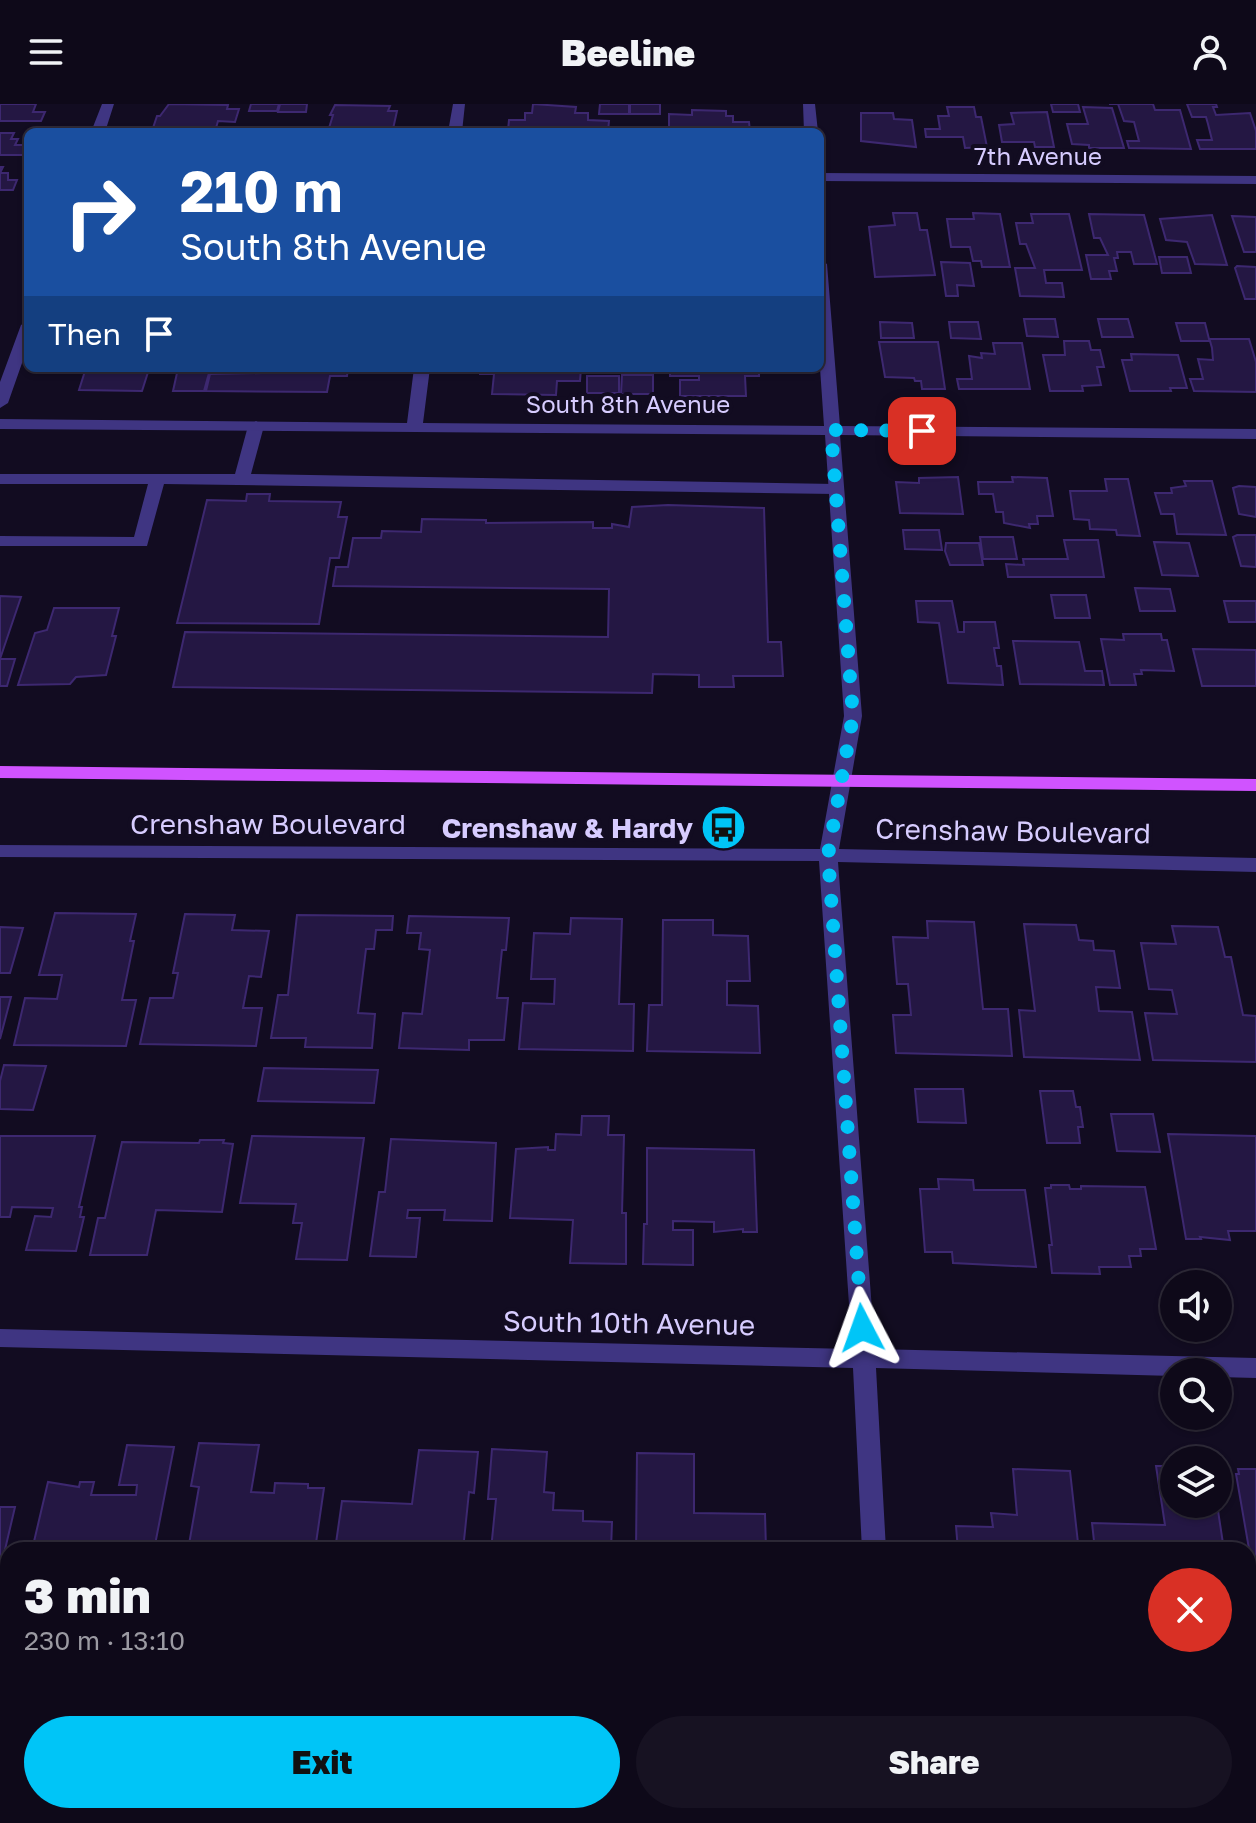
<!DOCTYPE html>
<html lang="en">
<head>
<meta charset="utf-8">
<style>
	:root { --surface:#0e0919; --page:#171222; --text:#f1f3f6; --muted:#9b9aa2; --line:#2e2a38; --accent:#00c5f7 }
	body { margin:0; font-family:"Golos Text",sans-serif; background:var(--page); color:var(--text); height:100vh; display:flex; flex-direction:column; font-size:30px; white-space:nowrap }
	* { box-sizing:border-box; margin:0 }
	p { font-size:26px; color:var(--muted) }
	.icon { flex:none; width:44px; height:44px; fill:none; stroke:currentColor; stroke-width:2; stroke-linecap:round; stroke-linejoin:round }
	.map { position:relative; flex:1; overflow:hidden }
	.sheet { position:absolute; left:0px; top:1438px; width:1256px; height:282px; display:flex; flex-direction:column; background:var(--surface); border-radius:24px 24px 0 0; box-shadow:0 2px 6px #0004,0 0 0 2px var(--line) }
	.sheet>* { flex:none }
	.guide { position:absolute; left:24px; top:24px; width:800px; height:244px; border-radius:12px; box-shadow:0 2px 6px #0004,0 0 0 2px var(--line); background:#1a4fa0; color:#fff; overflow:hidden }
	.fabs { position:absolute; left:1160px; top:1166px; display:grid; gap:16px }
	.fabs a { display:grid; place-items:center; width:72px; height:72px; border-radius:50%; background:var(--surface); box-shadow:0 2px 6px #0004,0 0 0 2px var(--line); font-size:40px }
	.pin { position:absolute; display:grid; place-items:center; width:68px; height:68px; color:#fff; margin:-34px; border-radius:16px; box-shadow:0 4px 12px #0006 }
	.me { position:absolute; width:88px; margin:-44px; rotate:356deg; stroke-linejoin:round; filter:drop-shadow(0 0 6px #0008) }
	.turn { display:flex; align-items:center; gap:28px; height:168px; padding:0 24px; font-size:36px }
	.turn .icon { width:104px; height:104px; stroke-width:2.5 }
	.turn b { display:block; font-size:56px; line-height:68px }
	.then { display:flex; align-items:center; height:76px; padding:0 24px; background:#0003; gap:16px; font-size:30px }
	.round { display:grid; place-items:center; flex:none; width:84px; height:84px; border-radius:42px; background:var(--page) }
	.head { display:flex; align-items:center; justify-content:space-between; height:136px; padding:0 24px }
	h1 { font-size:48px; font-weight:800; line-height:60px }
	.cta { display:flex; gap:16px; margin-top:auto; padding:16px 24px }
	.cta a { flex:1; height:92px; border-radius:48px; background:var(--accent); color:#111; font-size:32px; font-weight:800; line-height:92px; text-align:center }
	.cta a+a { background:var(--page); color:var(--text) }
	header { display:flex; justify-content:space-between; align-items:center; height:104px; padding:0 24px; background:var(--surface); font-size:36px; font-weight:800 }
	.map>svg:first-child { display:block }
	.building { fill:#241743; stroke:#3d2870; stroke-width:2 }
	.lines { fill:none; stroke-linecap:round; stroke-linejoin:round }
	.lane { fill:#3f3582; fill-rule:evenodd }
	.street { fill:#3f3582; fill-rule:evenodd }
	.primary { fill:#d053ff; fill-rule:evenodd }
	.route { stroke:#00c5f7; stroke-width:14; stroke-dasharray:0 25.2 }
	.labels { text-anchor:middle; stroke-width:8; stroke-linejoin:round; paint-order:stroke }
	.far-street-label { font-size:24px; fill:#d7ccff; stroke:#120c21 }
	.street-label { font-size:28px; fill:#d7ccff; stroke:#120c21 }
	.poi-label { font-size:28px; font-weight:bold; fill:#d7ccff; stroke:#120c21; text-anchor:end }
</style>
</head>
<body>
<header><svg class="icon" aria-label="menu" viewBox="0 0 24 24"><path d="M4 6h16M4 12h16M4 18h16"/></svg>Beeline<svg class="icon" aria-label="person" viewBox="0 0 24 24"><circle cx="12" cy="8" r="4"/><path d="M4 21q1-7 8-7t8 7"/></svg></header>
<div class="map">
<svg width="1256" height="1719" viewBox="0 0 1256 1719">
	<rect width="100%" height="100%" fill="#120c21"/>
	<path class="building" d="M0,0h36l-3,8h12l-4,9h-41z
		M169,0l59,1 -1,4h12l-4,13 -17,-1 -2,7h-63l4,-12h3z
		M251,0h28l-2,7h-28z
		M280,0h27l-1,8h-28z
		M533,0l43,3 -1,6h13v7l21,1 -1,10 -100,-1 1,-10h16v-7h7z
		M600,0h29v10h-30z
		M630,0h30v10h-30z
		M1051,0h27l2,8h-27z
		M1109,0h44l2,6h25l11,39 -62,-1 -2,-7h12l-5,-19 -10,-1 -6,-17z
		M1187,0h29l1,3h-4l3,8 34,-2 6,18v18h-56l-3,-9h15l-4,-16 -2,-7h-14z
		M335,1l55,1 -2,5h9l-4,18 -64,-1 4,-13h-3z
		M947,3h27l2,10h5l6,30 -22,1 -2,-11h-37l-1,-8h15l-2,-13h11z
		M1083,3l29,1 12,40h-35v-3l-17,-1 -5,-20h21z
		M692,6l34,1v5h7v6h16l1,10 -81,-1v-17l23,1z
		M1047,8l7,35h-19l-1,-5h-32l-3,-17 15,-1 -3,-11z
		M861,9h32l1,6 18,1 4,27 -55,-6z
		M0,29h14l-3,6h7l-3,6h13v10h-28z
		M0,63h3l-3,6h8v7h9l-4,10h-13z
		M893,109h24l3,17h7l8,45 -60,2 -6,-50 26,-2z
		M973,109l27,1 10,53h-28l-1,-6h-8l-3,-14h-19l-4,-28h27z
		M1031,110h38l13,56h-38l2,13h16l2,14 -44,-1 -5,-28h20l-9,-24h-6l-4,-21h17z
		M1089,110l55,1 13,49h-23l-3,-12h-14l1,6h-4l3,13h-8l2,8h-20l-5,-24h22l-8,-17h-6z
		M1212,111l15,50 -32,-1 -8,-22 -21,-2 -6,-21z
		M1232,112l24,1v35h-12z
		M1159,153h28l4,16h-29z
		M941,158l29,1 4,23 -17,-1 1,11h-12z
		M1237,162l19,1v32h-11l-10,-31z
		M1024,215h31l3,18 -31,-1z
		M1098,215h30l5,18h-31z
		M880,218l32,1 2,15h-33z
		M949,218h29l3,17 -30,-1z
		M1176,219h29l4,16h40l7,23v30l-62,-1 -4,-12h13l-5,-20 15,1 -1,-12 -2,-7h-29z
		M1064,237h25l2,9h9l4,17h-7l4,18 -19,1 1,5h-33l-7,-36h22z
		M879,238h59l7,47h-23l-1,-8h-6l-1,-3 -29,-1z
		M993,239h29l8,46h-71l-2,-10h15l-3,-23 13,2 -1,-5 14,1z
		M1131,250l47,1 9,33h-17l1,3h-41l-8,-31h10z
		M72,264h71l6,1 -7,22 -63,-1 6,-19h-14z
		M263,264h85l-1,8h-17l-3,16 -121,-1 4,-17 52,-1z
		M480,264h101l-1,13h-23l-1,14 -64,-1 2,-20h-14z
		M670,264h89v8h-14l1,20h-66v-16h19v-4h-29z
		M177,269h32l-5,18h-31z
		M622,271h31v19h-32z
		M587,272h32v17h-32z
		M958,373l5,37 -63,-1 -4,-31 23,1v-5z
		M1012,373l35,1 6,38h-16l1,8h-9l1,4 -26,-5 -1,-11h-7l-3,-18h-14l-1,-12h35z
		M1105,375h23l12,57 -23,-1 -1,-5 -26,-1 -1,-9 -15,-1 -4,-28h37z
		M1184,377h28l14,54 -49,-1 -3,-20h-13l-6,-21h17l-1,-5 15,-2z
		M1239,382l17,1v30l-17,-3 -6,-26z
		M247,390h23l-1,7 72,1 -3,15h9l-8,41h-9l-11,66 -142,-1 30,-123 39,1z
		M668,401l96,3 4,134h13l2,34h-50l1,11h-35v-12l-46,-1 -1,19 -479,-6 12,-55 423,5 1,-48 -276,-3 3,-19h12l5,-29h28l1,-7 39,1 1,-13 64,1v3l107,-1v6h19v-4l17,3 3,-20z
		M903,426h36l3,20 -37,-1z
		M1237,431h19v32l-15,-1 -8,-29z
		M980,433h33l4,22h-34z
		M1064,436h34l6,37h-96l-2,-13 18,1 -1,-6h45z
		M1154,438l35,1 9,33 -36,-1z
		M946,439h33l4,22h-33l-5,-14z
		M1135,484l35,1 5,22h-35z
		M1051,491h35l4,23h-35z
		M0,492l21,1 -21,62h15l-8,27h-7z
		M916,497h36l6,31h6v-10h31l4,26h-5l3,18h4l2,19 -55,-2 -9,-60 -21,-1z
		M1224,497h32v21h-27z
		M54,504h65l-7,28h4l-10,39 -30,2 -6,7 -52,1 17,-52 12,-3z
		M1123,530h38l1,6h5l7,31 -33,-1 1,4h-8l2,11h-26l-9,-46 23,1z
		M1013,537l66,1 6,29h17l2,14 -84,-1z
		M1193,545l63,1v36h-54z
		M55,809l81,1 -6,27h4l-12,59h14l-10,46 -112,-1 11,-47 32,1 5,-24h-23z
		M185,810l50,1 -3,15 37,1 -8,46 -12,-1 -6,32h19l-6,38 -116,-2 10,-46h23l5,-25h-5z
		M297,811l96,1 -1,14h-16l-2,19h-8l-8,64 17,1 -3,34 -67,-1 1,-9h-35l7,-43h10z
		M409,812l100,2 -3,32h-4l-5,48h11l-4,42h-35v10l-70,-2 4,-35 19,1 8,-64 -11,-1 2,-16h-14z
		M571,814l51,1 -3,85h15l-1,47 -114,-2 4,-46 31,1 1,-25h-24l3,-46 36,1z
		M663,816h50v15l35,1 2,45h-23v24l31,1 2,47 -113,-2 2,-46h13z
		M927,817l47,1 9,87h25l4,47 -116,-3 -3,-38h18l-3,-31h-11l-4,-47 35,1z
		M1024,820l52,1 3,15 14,1 1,9 20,1 6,37 -24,-1 3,24 33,1 8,48 -116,-3 -5,-47 16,1z
		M1172,822l46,1 7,30h6l12,58 13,1v46l-103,-2 -8,-47 32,1 -5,-24 -23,-1 -8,-46 35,1z
		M0,823l23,1 -13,45h-10z
		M0,893h11l-11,42z
		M4,961l42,1 -13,44 -33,-1v-28z
		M264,964l114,2 -4,33 -116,-2z
		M915,985h48l3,34 -48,-1z
		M1040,987h33l3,16h4l3,20h-5l2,16h-33z
		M1111,1010h42l7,38 -43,-1z
		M582,1012h27l-1,19h16l-2,78h4v51l-56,-1 3,-43 -63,-2 6,-69 32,-2v3h7l1,-16 25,1z
		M1168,1030l88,2v95h-28l2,9 -30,-3 1,2h-15z
		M0,1032h95l-16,71h3l-2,10h4l-8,34 -50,-1 9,-34 16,1 2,-9 -41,-1 -2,10h-10z
		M252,1032l112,2 -17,122 -51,-1 6,-36h-9l3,-19 -56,-1z
		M391,1035l105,4 -4,78 -48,-1 1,-10h-37l-1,8h13l-4,39 -46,-1 9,-64h6z
		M200,1036h24l-1,3 10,1 -11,68 -66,-2 -9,45h-57l8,-37h7l17,-76 77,1z
		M647,1044l107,2 3,82h-14v-3l-29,3v-10l-41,-1v9h20v35l-50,-1 1,-40h3z
		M938,1075l35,1 1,10h51l11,77 -83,-4 -1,-11h-27l-5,-63h19z
		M1051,1081h18l1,4h11v-3l64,1 11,62h-16l1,7h-12l2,11h-32l1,7 -48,-1 -3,-28h3l-7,-57h6z
		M199,1339l60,2 -8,47 23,1 1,-10 33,1v4h16l-9,62h-127l11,-63 -8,-1z
		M127,1341l47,2 -20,103h-122l16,-68 31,5 1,-5h14l-3,13h45l1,-10h-18z
		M492,1345l55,3 -3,40 10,1 -1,17 30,1v10l29,1 -1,28h-120l5,-51h-8z
		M419,1346l59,2 -4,41 -5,-1 -6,58h-128l7,-49 70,3z
		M637,1349l57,1v59l71,1 1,36h-130z
		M1156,1362h18v38h43l7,46h-129l-3,-27 73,2z
		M1013,1365l57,2 8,72h-4v7h-116l-2,-24 37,1 -2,-14 26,2z
		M1238,1365h18v120l-20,-115h3z
		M0,1403h15l-15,64z
		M0,1654h8v58h97l-1,7h-104z
		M1248,1679l5,1 3,5v34h-122v-7h114z
		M142,1712h132l-1,7h-132z
		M300,1712h141v7h-142z
		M453,1712h152v7h-153z
		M650,1712h122l-1,7h-121z
		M973,1712h131l1,7h-131z"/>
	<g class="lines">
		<path class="lane" d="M256,317l8,5 -13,48 584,10 8,5 -8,5 -671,-10 -17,62h-147v-10l134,1 14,-53h-148v-10h235l13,-48z"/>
		<path class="street" d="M102,0h12l-9,28h-14z
			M453,0h12l-3,28h-14z
			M803,0h12l3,28h-14z
			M820,69l436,3v8l-436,-3z
			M820,156l7,4 13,162 416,3v10l-416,-4 22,281 -23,133 417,9v14l-418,-10 37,487 381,9v20l-38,-1v-5h-44v4l-298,-8 10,182h-24l-9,-182 -853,-21v-18l852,20 -33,-488 -819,-4v-12l820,4 24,-133 -19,-281 -825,-6v-10l407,4 7,-55h16l-7,55 401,3 -4,-58z
			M28,217v25l-20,57 -8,5v-26l21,-57z
			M874,1712h26l2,7h-28z"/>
		<path class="primary" d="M0,662l1256,13v12l-1256,-13z"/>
	</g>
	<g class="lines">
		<path class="route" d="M862,1224l-34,-473 25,-139 -22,-286 91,1"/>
	</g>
	<defs>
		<symbol id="bus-disc" viewBox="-11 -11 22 22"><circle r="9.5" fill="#00c5f7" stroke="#120c21"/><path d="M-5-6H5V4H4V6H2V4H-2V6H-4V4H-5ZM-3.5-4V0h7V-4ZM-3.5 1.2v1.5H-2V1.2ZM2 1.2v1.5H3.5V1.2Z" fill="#111"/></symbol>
	</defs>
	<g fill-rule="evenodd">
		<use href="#bus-disc" x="698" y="698" width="51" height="51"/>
	</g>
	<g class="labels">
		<g class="far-street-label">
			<text x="1038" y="61">7th Avenue</text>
			<text x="628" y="309">South 8th Avenue</text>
		</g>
		<g class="street-label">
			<text x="268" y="730">Crenshaw Boulevard</text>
			<text transform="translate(1013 727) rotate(1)" y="10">Crenshaw Boulevard</text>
			<text transform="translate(629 1219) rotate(1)" y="10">South 10th Avenue</text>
		</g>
		<g class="poi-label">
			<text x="693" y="734">Crenshaw &amp; Hardy</text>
		</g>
	</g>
</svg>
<div class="fabs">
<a><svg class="icon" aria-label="sound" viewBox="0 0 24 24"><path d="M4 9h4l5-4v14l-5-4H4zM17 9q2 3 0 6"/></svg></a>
<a><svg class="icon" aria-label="search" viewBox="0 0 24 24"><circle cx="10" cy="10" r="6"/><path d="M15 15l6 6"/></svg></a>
<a><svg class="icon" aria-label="layers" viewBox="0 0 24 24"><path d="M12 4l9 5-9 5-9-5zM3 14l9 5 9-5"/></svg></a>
</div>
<div class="pin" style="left:922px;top:327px;background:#d93025"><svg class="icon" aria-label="arrive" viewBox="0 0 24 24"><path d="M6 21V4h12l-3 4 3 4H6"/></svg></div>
<svg class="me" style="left:862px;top:1224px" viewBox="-20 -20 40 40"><path d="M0-17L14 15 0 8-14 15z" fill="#00c5f7" stroke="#fff" stroke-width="4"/></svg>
<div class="guide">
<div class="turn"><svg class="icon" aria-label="right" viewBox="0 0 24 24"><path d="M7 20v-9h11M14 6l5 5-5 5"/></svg><div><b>210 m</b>South 8th Avenue</div></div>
<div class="then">Then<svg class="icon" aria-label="arrive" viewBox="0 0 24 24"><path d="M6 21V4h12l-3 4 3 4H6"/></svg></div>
</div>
<section class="sheet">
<div class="head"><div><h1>3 min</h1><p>230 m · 13:10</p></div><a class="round" style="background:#d93025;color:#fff"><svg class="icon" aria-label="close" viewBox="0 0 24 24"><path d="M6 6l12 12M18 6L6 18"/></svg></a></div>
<div class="cta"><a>Exit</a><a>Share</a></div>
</section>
</div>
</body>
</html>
